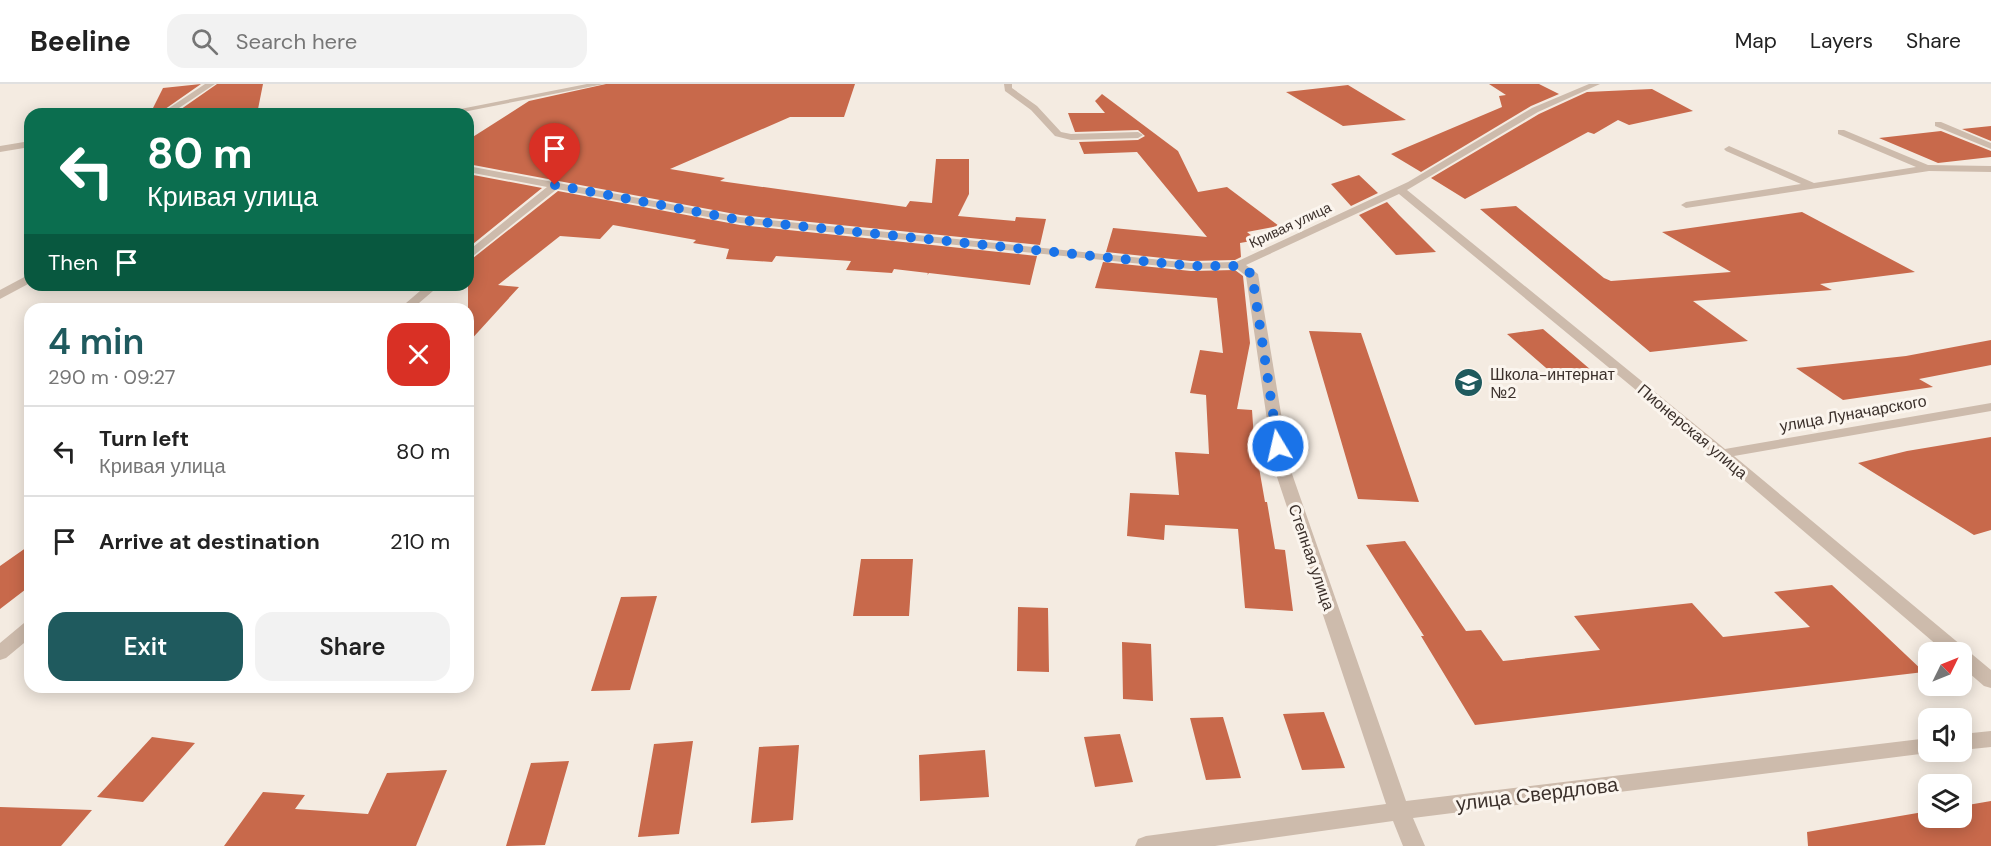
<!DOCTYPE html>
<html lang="en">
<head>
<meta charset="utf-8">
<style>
	:root { --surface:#fff; --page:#f2f2f2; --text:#222; --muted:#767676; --line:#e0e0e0; --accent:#1f5a5e }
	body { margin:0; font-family:"DM Sans",sans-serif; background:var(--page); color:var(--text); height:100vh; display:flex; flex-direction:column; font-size:22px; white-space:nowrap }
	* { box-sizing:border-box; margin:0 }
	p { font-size:20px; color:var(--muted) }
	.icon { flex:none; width:33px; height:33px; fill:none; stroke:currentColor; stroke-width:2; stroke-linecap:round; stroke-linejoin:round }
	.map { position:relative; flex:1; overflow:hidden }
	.details { position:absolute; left:24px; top:219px; width:450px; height:390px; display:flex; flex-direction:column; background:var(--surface); border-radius:18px; box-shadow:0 3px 15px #0003 }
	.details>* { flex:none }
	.top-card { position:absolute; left:24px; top:24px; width:450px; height:183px; border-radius:18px; box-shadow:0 3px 15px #0003; background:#0b6e4f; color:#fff; overflow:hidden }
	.needle { width:39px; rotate:47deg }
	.fabs { position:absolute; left:1918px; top:558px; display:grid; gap:12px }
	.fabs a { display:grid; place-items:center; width:54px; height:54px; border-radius:12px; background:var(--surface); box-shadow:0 3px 15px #0003; font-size:30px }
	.pin { position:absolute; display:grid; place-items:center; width:51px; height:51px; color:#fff; margin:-62px -26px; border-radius:50% 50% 50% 0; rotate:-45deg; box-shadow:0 0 6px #0007 }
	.pin .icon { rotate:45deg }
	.me { position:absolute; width:66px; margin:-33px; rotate:351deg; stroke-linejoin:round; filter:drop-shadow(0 0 4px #0008) }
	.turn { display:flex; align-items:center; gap:21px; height:126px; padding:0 24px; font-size:27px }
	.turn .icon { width:78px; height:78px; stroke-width:2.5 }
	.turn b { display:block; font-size:42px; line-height:51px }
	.then { display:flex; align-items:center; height:57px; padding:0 24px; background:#0003; gap:12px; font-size:22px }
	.round { display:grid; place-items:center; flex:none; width:63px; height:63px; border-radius:18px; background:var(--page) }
	.overview { display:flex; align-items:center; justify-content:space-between; height:102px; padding:0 24px }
	h1 { font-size:36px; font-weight:600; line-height:45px; color:var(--accent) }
	.primary-button { display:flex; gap:12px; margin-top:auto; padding:12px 24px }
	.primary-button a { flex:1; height:69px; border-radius:18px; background:var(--accent); color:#fff; font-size:24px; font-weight:600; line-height:69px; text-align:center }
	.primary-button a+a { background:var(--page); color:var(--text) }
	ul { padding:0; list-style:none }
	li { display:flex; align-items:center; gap:18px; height:90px; padding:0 24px; border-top:2px solid var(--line) }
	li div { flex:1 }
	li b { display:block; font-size:22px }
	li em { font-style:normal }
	header { display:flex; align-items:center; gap:36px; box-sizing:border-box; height:84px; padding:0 30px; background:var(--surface); border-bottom:2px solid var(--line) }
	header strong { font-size:28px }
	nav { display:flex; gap:33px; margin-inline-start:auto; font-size:21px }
	.search { width:420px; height:54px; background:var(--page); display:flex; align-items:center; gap:15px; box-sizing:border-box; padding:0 21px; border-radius:18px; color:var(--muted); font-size:22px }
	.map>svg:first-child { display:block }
	.building { fill:#c8694b }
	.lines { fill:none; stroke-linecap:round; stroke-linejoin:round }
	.lane { fill:#cdbbac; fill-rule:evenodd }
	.street { fill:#cdbbac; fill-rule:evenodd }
	.route { stroke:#1a73e8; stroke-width:10; stroke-dasharray:0 18 }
	.labels { text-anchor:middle; stroke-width:6; stroke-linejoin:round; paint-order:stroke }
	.far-street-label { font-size:14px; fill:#3b302b; stroke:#fbf5ee }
	.poi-label { font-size:16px; fill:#3b302b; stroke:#fbf5ee; text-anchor:start }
	.street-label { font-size:16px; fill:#3b302b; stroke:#fbf5ee }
	.near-street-label { font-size:20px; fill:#3b302b; stroke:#fbf5ee }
</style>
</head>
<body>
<header>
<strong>Beeline</strong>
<div class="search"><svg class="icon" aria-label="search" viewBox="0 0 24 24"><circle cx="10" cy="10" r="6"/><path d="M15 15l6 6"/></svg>Search here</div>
<nav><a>Map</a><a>Layers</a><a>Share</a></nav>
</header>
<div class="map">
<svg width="1991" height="762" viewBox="0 0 1991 762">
	<rect width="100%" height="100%" fill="#f4ebe1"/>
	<path class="building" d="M201,0l-43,30h-8l13,-26z
		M217,0h46l-6,30h-83z
		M606,0h249l-11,33h-54l-120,52 55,9 -5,3 186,26 4,-6 22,2 4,-44h33v35l-11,22 57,5 1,-4 30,2 -6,26 -300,-30 -272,-51v-24l61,-39z
		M1489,0h50l20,10 -28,12 -110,66 -30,-18 111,-47 -3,-11 7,-1z
		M1348,1l58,35 -63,6 -57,-34z
		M1652,5l41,22 -64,14 -11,-5 -24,14 -6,-2 -123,67 -34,-21 108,-64 48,-22z
		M1102,10l76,57 20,41 29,-5 52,39 -32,6 10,8 -17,3 1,14 -6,3 -44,1 -85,-9 7,-24 94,9 -70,-85 -53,2 -5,-12 59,-2 7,-4 -7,-6 -63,2 -7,-19h37l-10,-12z
		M1991,42v15l-29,-12z
		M1941,47l50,20v6l-53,6 -59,-25z
		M468,90l74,14 -74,60z
		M1359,91l19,18 -27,13 -20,-22z
		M558,107l182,34 297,31 -7,29 -101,-12 -2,2 1,-2 -34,-4 -2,4 -46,-3 5,-9 -75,-5 -4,6 -46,-3 3,-10 -36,-6 3,-3 -83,-15 -13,14 -40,-3 -62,49 21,2 -51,56v-81z
		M1387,118l12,13 37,37 -40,3 -37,-40z
		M1516,122l88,72 7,3 120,-9 -69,-40 140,-20 113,60 -95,12 12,6 -139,11 55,40 -98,11 -170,-143z
		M1103,178l88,9 44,-1 8,6 7,67 -13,66 15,1 2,29 11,63h2l8,47 10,1 8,61 -48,-3 -7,-79 -73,-4 -1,15 -37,-4 3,-43 49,2 -4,-43 34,2 -3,-59 -16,-2 10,-43 23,3 -6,-55 -122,-10z
		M1543,245l48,41 -38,4 -46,-40z
		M1309,247l52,2 58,169 -61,-3z
		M1991,256v25l-72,14 14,8 -90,13 -47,-32 110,-12z
		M1991,353v93l-17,5 -116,-72 49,-12z
		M1405,457l61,90 15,-1 22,31 97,-11 -26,-34 118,-13 31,34 87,-10 -36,-35 58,-7 92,87 -449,53 -54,-89h3l-58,-91z
		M30,461v41l-30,23v-43z
		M861,475h52l-4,57h-56z
		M657,512l-27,94 -39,1 30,-94z
		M1018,523l30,1 1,64 -32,-1z
		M1122,558l29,2 2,57 -30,-2z
		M1324,628l21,56 -43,2 -19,-56z
		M1223,633l18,61 -35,2 -16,-62z
		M1120,650l13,48 -38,5 -11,-50z
		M152,653l43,6 -52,59 -46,-5z
		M693,657l-14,93 -41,3 16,-93z
		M799,661l-6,75 -42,3 8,-76z
		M985,666l4,47 -69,4 -1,-46z
		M569,677l-24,84 -39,1 25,-83z
		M447,686l-31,76h-192l39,-54 42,3 -10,14 73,5 19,-41z
		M1991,717v45h-183l-1,-14 122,-21v7h33v-12z
		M0,723l92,3 -31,36h-61z"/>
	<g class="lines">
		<path class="lane" d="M205,0h10l-45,30h-10z
			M1935,38h6l50,21v6l-56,-23z
			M1838,46h6l84,35 63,1v6l-62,-1 -243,37 -5,-3 5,-3 115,-18 -75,-33 -2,-2 5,-3 85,37 102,-16 -78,-33z"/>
		<path class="street" d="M587,0h17l-151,30h-18z
			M1004,0h8v4l25,18 24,26 10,2 67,-2 5,3 -5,3 -67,2 -16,-4 -24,-26 -26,-19z
			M1589,0h11l-62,28 -131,78 318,259 266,-46v8l-257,45 257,214v18l-7,-2 -22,-19v-15h-17l-228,-195 -318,-263 -153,71 12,9 32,194 116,333 523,-63v14h7l-523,66 12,28h-22l-10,-25 -178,25h-80l3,-7 8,-3 240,-32 -112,-336 -28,-192 -10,-8 -45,1 -451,-46 -183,-34 -89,71v-9l79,-64 -79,-15v-6l272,51 451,46 45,-1 172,-80 124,-74z
			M30,57v6l-30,5v-6z
			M30,190v9l-30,16v-9z
			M427,201h13l-28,24h-13z
			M30,537v17l-24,20 -6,2v-17l24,-20z
			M1991,647v16l-29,3v-16z"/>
	</g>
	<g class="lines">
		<path class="route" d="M555,101l185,35 451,46h47l14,8 26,172"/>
	</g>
	<defs>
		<symbol id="school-disc" viewBox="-11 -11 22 22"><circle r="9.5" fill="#1f5a5e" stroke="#fbf5ee"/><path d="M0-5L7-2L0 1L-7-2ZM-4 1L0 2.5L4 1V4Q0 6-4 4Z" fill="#fff"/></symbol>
	</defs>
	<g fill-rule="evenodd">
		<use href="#school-disc" x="1452" y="282" width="33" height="33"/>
	</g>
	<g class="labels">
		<g class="far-street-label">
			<text transform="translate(1290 141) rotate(-25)" y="5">Кривая улица</text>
		</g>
		<g class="poi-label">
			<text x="1490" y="296">Школа-интернат<tspan x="1490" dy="18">№2</tspan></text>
		</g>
		<g class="street-label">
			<text transform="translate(1853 329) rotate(-10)" y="6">улица Луначарского</text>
			<text transform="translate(1693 347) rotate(40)" y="6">Пионерская улица</text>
			<text transform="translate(1312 473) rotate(71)" y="6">Степная улица</text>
		</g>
		<g class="near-street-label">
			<text transform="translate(1537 710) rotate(-7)" y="7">улица Свердлова</text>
		</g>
	</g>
</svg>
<div class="fabs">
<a><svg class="needle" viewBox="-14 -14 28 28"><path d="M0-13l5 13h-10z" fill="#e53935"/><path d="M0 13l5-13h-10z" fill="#767676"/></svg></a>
<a><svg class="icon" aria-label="sound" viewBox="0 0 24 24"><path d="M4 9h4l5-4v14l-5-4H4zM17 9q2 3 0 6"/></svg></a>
<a><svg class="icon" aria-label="layers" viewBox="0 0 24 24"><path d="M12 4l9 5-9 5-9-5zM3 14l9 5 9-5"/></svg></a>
</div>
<div class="pin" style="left:555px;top:101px;background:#d93025"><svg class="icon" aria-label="arrive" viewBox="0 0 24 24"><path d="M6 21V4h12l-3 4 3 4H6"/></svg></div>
<svg class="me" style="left:1278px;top:362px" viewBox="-20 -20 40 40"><circle r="17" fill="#1a73e8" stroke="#fff" stroke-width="3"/><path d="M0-11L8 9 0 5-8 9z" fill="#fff"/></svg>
<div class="top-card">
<div class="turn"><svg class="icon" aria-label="left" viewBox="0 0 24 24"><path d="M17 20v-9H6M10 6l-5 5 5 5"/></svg><div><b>80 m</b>Кривая улица</div></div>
<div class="then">Then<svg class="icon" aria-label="arrive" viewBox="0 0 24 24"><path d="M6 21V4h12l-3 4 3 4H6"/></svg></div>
</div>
<section class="details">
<div class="overview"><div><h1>4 min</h1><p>290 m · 09:27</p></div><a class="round" style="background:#d93025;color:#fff"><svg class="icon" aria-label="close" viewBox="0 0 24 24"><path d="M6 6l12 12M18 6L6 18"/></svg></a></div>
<ul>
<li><svg class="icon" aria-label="left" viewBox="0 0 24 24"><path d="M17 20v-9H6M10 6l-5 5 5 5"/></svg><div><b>Turn left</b><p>Кривая улица</p></div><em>80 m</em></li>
<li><svg class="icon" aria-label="arrive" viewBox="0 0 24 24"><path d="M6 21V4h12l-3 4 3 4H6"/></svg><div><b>Arrive at destination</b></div><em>210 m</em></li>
</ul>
<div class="primary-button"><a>Exit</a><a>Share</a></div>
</section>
</div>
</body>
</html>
